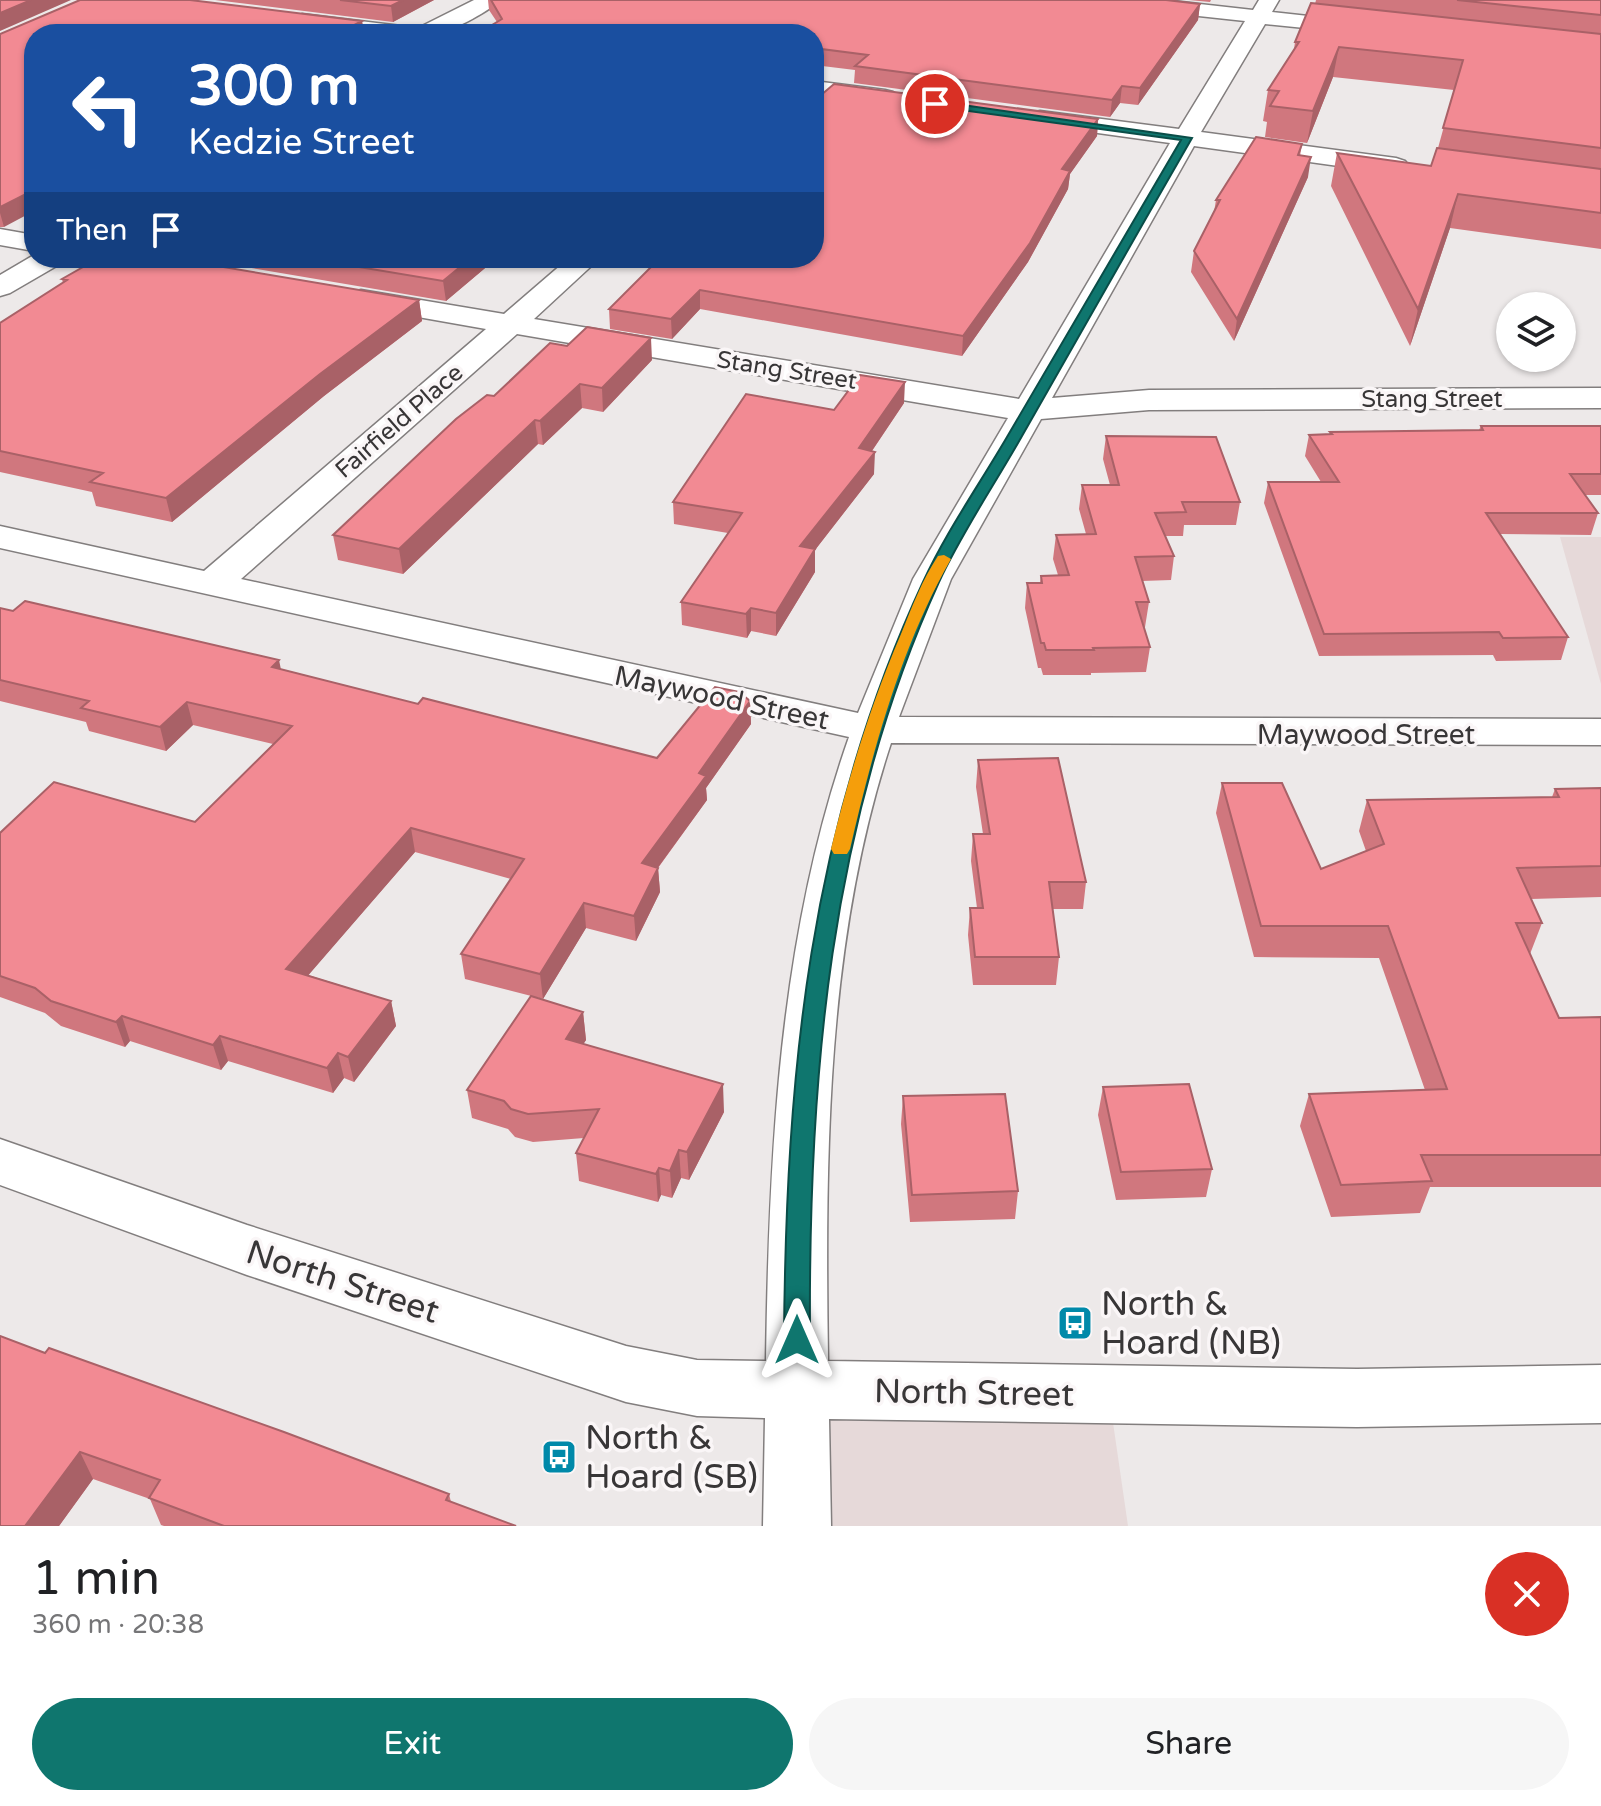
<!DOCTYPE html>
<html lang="en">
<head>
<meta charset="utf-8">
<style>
	:root { --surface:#fff; --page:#f6f6f6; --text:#202124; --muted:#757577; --accent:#0f766e }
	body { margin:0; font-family:"Varela Round",sans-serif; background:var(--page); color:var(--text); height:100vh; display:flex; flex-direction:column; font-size:30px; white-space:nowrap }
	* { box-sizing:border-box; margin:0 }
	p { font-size:26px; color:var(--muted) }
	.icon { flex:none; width:44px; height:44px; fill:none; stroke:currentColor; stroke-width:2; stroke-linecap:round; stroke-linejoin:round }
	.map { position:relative; height:1526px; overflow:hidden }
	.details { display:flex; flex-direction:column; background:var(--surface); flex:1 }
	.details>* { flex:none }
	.hud { position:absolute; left:24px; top:24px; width:800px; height:244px; border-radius:32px; box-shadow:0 2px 6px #0004; background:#1a4fa0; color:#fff; overflow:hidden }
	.buttons { position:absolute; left:1496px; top:292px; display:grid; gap:16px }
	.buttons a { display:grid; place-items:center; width:80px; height:80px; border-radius:50%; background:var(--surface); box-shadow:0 2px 6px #0004; font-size:40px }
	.pin { position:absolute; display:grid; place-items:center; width:68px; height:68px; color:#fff; margin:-34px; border:4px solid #fff; border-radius:50%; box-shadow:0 2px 8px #0007 }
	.me { position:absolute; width:88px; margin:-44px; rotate:0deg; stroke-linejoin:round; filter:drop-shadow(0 0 6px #0008) }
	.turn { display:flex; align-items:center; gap:28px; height:168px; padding:0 32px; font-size:36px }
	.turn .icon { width:104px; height:104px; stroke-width:2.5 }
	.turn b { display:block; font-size:56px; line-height:68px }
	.then { display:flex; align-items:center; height:76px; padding:0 32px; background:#0003; gap:16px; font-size:30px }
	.round { display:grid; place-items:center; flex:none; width:84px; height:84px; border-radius:42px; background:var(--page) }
	.head { display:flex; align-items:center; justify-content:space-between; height:136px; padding:0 32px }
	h1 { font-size:48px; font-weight:600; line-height:60px }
	.cta { display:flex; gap:16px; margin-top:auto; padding:16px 32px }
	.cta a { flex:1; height:92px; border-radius:48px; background:var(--accent); color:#fff; font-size:32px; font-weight:600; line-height:92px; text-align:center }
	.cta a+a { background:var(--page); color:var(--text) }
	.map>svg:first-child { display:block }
	.built { fill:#e6d9d9 }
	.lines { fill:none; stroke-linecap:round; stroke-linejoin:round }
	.minor-casing { stroke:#827e7e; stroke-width:3 }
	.minor { fill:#fff; fill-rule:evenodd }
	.wall { fill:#d0777e }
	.shaded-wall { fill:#a96167 }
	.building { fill:#f28a93; stroke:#a96167; stroke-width:2 }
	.route { fill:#0f766e; stroke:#0a4d48; stroke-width:2 }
	.slow { fill:#f59e0b }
	.labels { text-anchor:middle; stroke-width:7; stroke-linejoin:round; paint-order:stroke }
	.far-street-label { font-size:24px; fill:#383637; stroke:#faf6f7 }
	.street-label { font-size:28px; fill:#383637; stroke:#faf6f7 }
	.near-street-label { font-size:34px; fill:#383637; stroke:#faf6f7 }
	.near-poi-label { font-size:34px; fill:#383637; stroke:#faf6f7; text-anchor:start }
</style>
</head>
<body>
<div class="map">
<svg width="1601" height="1526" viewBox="0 0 1601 1526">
	<rect width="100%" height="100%" fill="#ede9e9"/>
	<path class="built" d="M1560,537h41v147z
		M797,1389l312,6 19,131h-331z"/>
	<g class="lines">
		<defs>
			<path id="minor" d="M474,0h26c-7,9 -47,30 -60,34 -19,5 -138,-2 -149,-14l11,-6 116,14z
				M1096,0h68l89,10 6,-10h20l-7,12 100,11 3,5 -11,6 -99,-10 -64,108 195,26 9,3 4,5 -4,5 -9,3 -202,-28 -142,252 97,-8 452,-2v20l-452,2 -108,9 -90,160 -52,138 702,2v26l-710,-2c-65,197 -66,413 -63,618l529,8 244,-4v58l-244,4 -528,-8 2,107h-68l2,-108 -68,-2 -71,-14 -379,-127 -247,-90v-46l247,86 379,121 71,14 69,1c3,-209 13,-425 83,-624l-849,-189v-22l204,45 282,-242 -136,-24 -4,-6 4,-6 11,-3 143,24 65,-56h31l-66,61 485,80 151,-256 -130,-18 -9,-2 -3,-5 3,-5 9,-2 139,18 66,-108 -139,-15zM517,334l491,84 -95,161 -55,134 -617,-134z
				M814,81l71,9 8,2 4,5 -4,5 -8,2 -71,-9z
				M0,229l34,6v16l-34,-6z
				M34,255v3h30l-4,6 -50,29 -10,3v-21z"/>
		</defs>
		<use href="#minor" class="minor-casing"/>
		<use href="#minor" class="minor"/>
	</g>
	<path class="wall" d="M215,0h219l-41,22z
		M488,0h678l34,4 -2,16 -60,85 -18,-2 -10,14 -256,-34 1,-13 -41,-5v-31l-317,-12 -8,-12z
		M1189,0h22l-1,2z
		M1316,0h285v249l-151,-21 -40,118 -79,-160 6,-33 94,13 7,-18 16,-58 -121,-13 -26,66 -42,-6 2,-15 -4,-1 5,-31 26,-41 1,-7 20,-38z
		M362,21l2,13h-330l-30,193h-4v-193z
		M1098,119l-1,17 -27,38 -2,15 -40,73 -66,94 -262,-47 -28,30 -62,-10 -1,-20z
		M1302,144l-2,12 8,21 -74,164 -43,-69 3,-21 20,-39 2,-12z
		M192,258h305l-51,43z
		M62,279l357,21 3,21 -98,75 -152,126 -76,-16 -4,-14 -92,-20v-149l63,-40z
		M652,360l-49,52 -21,-4 -39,37 -5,-1 -135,130 -65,-14 -5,-25 161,-139z
		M904,403l-32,48 2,23 -59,76v22l-39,64 -25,-5 -4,7 -65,-13 -1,-23 47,-69 -54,-9 -1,-22 161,-92z
		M1481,426h120v69h-16l13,18 -7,22 -91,-1 68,103 -7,23 -65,1 -3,-6 -174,1 -55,-153 4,-21h53l-16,-26 4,-21h20l1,-3 149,-2z
		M1106,436l134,66 -4,23h-52l-1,11h-18l9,20 -3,24 -29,1 7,21 -4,25h-1l6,20 -4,25 -55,1v2h-48l-2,-7h-3l-13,-60 2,-25h13l1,-7 17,-1 -5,-16 3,-24 30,-1 -7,-25 3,-24h28l-7,-26z
		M0,608l281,61 137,35 239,54 93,-57 1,23 -45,64 1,12 -49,68 2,24 -24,49 -50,-13 -43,71 -78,-20 -4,-25 50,-75 -96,-27 -107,123 83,26 5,25 -42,56 -10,-4 -11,15 -105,-32 -7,9 -91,-29 -5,6 -64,-21 -16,-13 -45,-16v-164l195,-11 78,-78 -80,-19 -27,26 -77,-20 -3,-9 -86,-21z
		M978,760l108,122 -3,27h-31l7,48 -3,28h-83l-5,-50 2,-27h7l-6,-47 2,-27h10l-7,-47z
		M1222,783l99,86 45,-18 -7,-20 8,-31 185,-3 3,-8 46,-1v109l-70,2 11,24 -12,31 29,64 42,-1v170h-171l-10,26 -89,4 -31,-91 9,-32 116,-4 -46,-132 -125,-1 -38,-144z
		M583,1012l3,28 -3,4 141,68 -35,68 -8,-2 -9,20 -11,-3 -3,7 -79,-21 -3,-28 8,-15 -51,4 -18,-5 -7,-8 -36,-11 -5,-28z
		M1103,1087l109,82 -6,28 -90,3 -18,-85z
		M903,1096l115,95 -3,28 -105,3 -9,-98z
		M45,1353l404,141 2,8 65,24h-352l-3,-1 -11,-26 -57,-20 -34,47h-59z"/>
	<path class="shaded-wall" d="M31,0h40l-71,31v-18z
		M403,0h31l-41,22 -2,-16z
		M1200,4l-2,16 -60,85 2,-17z
		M362,21l2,13h-27z
		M1339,47l-6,30 -26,66 6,-32z
		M1122,86l-2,17 -10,14 2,-17z
		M1098,119l-1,17 -27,38 -2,15 -40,73 -66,94 1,-20 99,-167z
		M1311,157l-3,20 -74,164 3,-22z
		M34,190v21l-30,16 -4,-14v-6z
		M1458,194l-8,34 -40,118 8,-37z
		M471,258h26l-51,43 -3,-20z
		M700,290v19l-28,30 -1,-20z
		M419,300l3,21 -98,75 -152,126 -6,-24 154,-124z
		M651,338l1,22 -49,52 -1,-24z
		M905,382l-1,21 -45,67v-22z
		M580,384l2,24 -39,37 -3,-24z
		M535,420l3,24 -135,130 -4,-25z
		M875,452l-1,22 -59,76v22l-39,64v-23l24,-67z
		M751,608v23l-4,7 -1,-24z
		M279,660l5,24 -12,-17z
		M750,701l1,23 -45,64 1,12 -64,88 -1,-25 57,-90z
		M187,702l6,23 -27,26 -6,-24z
		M411,828l4,24 -122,141 -7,-24z
		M658,868l2,24 -24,49 -2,-25z
		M584,903l2,25 -43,71 -3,-25z
		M391,1001l5,25 -42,56 -6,-25z
		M583,1012l3,28 -17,27 -3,-28z
		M122,1016l8,25 -5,6 -9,-25z
		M220,1036l8,25 -7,9 -8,-25z
		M338,1053l6,25 -11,15 -6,-25z
		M723,1084l1,28 -35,68 -2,-28z
		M679,1150l2,28 -9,20 -2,-27z
		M659,1168l2,27 -3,7 -2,-28z
		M80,1452l13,27 -34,47h-34z"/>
	<path class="building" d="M0,0h31l-31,13z
		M80,0h110l172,21 -25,13h-303v156l-34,17v-173z
		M340,0h63l-12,6z
		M491,0h675l34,4 -60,84 -18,-2 -10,14 -257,-34 13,-11 -54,-7v-14h-337l25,-15z
		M1457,0h144v15z
		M1311,3l290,31v114l-158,-20 20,-68 -124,-13 -26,64 -43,-5 9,-15 -11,-1 31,-48h-4z
		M834,84l264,35 -36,50 8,2 -40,72 -67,93 -263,-46 -29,29 -62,-10 51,-51h154v-157z
		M1256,137l46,7 -4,11 13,2 -74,162 -43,-68 26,-51h-4z
		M1437,148l164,21v44l-143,-19 -40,115 -81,-156 94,13z
		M99,258h71l249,42 -99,74 -154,124 -76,-16 13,-9 -103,-22v-128l67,-43 -5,-1z
		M305,258h166l-28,23z
		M587,327l64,11 -49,50 -22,-4 -40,37 -5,-1 -136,129 -66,-14 123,-116 31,-24 7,1 56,-53 17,3z
		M860,375l45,7 -46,66 16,4 -75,94 15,3 -39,64 -25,-5 -5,6 -65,-12 61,-89 -69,-11 73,-108 88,16z
		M1481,426h120v48h-31l28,39h-112l82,124 -65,1 -4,-6 -175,2 -56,-152h71l-30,-47 23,-1 -2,-2 153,-2z
		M1106,436l110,1 24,65h-58l4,10 -31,1 19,43 -39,1 14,45h-13l14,45 -57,1 1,2h-48l-2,-7h-3l-14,-60h15l-1,-7 28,-1 -13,-40 40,-1 -14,-49h37z
		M25,601l254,59 -7,7 146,37 5,-6 234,60 58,-71 24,5 11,9 -51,72 7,3 -64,87 16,5 -24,48 -50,-13 -44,71 -79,-20 63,-95 -113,-31 -125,141 105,32 -43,56 -10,-4 -11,15 -107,-32 -7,9 -91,-29 -6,6 -65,-21 -16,-13 -35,-12v-143l54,-51 141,40 97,-96 -105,-24 -27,25 -79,-19 8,-7 -89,-21v-72l13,3z
		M1058,758l28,124h-37l10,75h-84l-5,-49h13l-10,-74h17l-12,-74z
		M1222,783h60l39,86 63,-25 -17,-44 192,-3 -4,-8 46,-1v78l-84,2 25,55h-26l43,95 42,-1v138h-180l11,26 -91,4 -32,-91 138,-5 -59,-163h-127z
		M531,996l52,16 -17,27 157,45 -36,68 -8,-2 -9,21 -11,-3 -3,6 -80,-21 23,-44 -71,5 -17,-5 -7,-8 -37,-11z
		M1189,1084l23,85 -91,3 -18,-85z
		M1005,1094l13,97 -106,4 -9,-99z
		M0,1336l45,17 4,-5 235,84 165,62 -3,6 70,26h-292l-75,-28 11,-18 -80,-28 -55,74h-25z"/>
	<path class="route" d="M935,101l257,37c-57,99 -113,198 -170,298 -27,48 -60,96 -83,146 -110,241 -131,497 -129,758l-4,8 -9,4 -9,-4 -4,-8c2,-267 25,-512 139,-758 23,-50 56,-97 84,-145 58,-99 116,-198 174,-297l-249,-34z"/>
	<path class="slow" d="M944,555l7,4c-50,87 -79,194 -101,290l-3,5h-13l-3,-5c18,-74 40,-145 70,-215 11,-27 21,-54 37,-78z"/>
	<defs>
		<symbol id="bus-square" viewBox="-11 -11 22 22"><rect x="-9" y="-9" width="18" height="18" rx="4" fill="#0089a9" stroke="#faf6f7"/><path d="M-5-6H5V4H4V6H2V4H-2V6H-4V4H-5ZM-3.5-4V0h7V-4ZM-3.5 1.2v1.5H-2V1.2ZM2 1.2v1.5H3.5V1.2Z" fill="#fff"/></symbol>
	</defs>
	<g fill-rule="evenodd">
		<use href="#bus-square" x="1055" y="1303" width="40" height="40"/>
		<use href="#bus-square" x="539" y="1437" width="40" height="40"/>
	</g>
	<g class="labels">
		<g class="far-street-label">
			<text transform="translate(787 370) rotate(9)" y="8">Stang Street</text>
			<text x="1432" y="407">Stang Street</text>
			<text transform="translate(399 421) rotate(-41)" y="8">Fairfield Place</text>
		</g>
		<g class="street-label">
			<text transform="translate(722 697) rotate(12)" y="10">Maywood Street</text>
			<text x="1366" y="744">Maywood Street</text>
		</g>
		<g class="near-street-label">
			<text transform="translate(343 1281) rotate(18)" y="12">North Street</text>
			<text transform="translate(974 1392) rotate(1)" y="12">North Street</text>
		</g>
		<g class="near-poi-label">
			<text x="1101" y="1315">North &amp;<tspan x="1101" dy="39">Hoard (NB)</tspan></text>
			<text x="585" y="1449">North &amp;<tspan x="585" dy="39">Hoard (SB)</tspan></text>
		</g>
	</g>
</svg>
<div class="buttons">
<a><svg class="icon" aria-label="layers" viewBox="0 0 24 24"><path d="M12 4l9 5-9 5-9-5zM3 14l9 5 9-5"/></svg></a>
</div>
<div class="pin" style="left:935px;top:104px;background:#d93025"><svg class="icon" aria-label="arrive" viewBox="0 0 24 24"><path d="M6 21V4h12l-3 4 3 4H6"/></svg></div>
<svg class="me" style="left:797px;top:1340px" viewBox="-20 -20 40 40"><path d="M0-17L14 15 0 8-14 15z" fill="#0f766e" stroke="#fff" stroke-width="4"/></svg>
<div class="hud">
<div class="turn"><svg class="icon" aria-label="left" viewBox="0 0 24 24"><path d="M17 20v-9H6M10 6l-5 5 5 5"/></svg><div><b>300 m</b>Kedzie Street</div></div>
<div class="then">Then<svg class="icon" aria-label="arrive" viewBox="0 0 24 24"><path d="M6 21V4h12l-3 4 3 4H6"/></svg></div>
</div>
</div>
<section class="details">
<div class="head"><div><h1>1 min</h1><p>360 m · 20:38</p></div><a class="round" style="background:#d93025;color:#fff"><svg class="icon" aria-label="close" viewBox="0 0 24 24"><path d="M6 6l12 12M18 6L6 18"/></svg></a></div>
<div class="cta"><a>Exit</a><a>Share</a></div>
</section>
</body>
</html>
